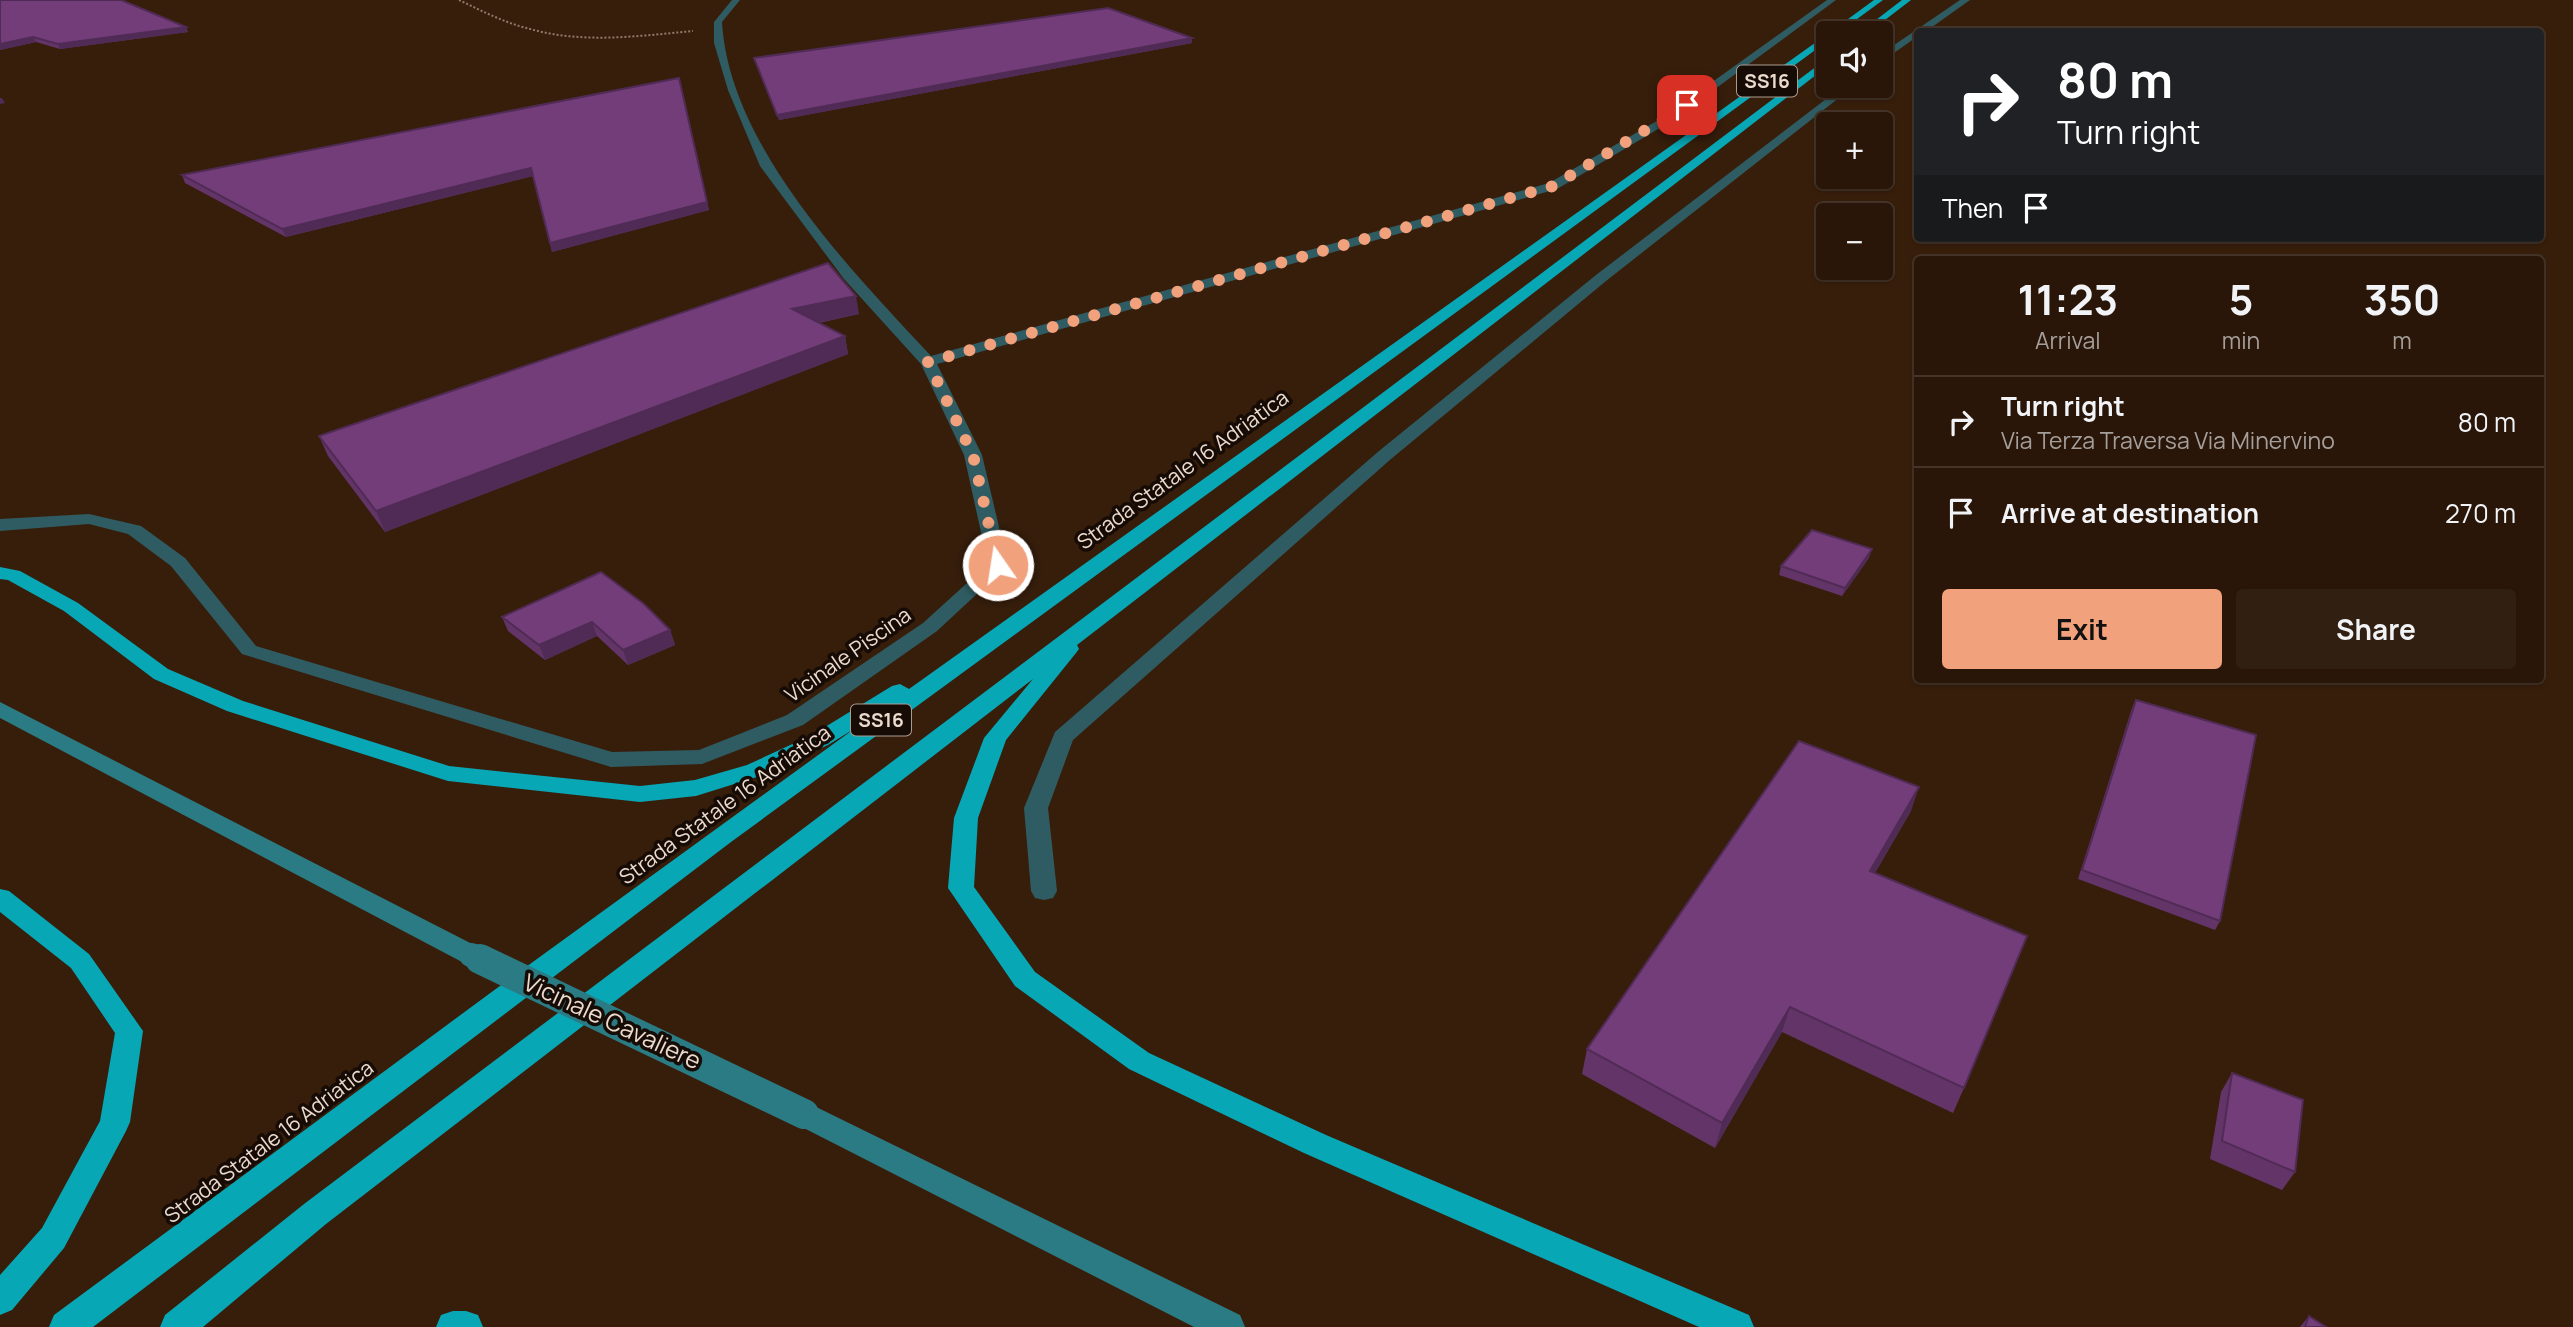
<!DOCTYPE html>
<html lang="en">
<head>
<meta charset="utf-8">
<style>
	:root { --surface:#291608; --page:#311f12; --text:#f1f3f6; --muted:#a59f9c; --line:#453529; --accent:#f1a17c }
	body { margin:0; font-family:Manrope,sans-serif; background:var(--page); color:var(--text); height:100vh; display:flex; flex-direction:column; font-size:26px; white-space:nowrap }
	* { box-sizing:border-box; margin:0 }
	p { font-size:23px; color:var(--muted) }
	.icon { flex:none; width:38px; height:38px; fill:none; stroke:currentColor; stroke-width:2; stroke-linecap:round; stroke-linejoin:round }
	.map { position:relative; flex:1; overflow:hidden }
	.details { position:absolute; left:1914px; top:256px; width:630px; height:427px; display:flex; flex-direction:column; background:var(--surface); border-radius:7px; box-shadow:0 2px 5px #0004,0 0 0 2px var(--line) }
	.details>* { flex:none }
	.banner { position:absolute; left:1914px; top:28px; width:630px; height:214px; border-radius:7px; box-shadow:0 2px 5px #0004,0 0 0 2px var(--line); background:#202124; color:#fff; overflow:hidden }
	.tools { position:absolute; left:1816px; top:21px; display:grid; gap:14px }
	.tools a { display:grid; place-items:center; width:77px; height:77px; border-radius:7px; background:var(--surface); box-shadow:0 2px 5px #0004,0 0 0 2px var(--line); font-size:35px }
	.pin { position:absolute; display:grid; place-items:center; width:60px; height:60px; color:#fff; margin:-30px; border-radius:14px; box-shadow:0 4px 10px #0006 }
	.me { position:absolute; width:77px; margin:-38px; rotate:347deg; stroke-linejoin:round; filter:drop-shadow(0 0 5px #0008) }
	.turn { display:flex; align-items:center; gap:24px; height:147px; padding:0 28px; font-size:32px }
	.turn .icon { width:91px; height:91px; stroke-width:2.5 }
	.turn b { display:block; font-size:49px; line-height:60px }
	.then { display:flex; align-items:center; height:66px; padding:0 28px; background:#0003; gap:14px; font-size:26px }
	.eta { display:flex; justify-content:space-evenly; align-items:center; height:119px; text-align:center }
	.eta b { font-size:42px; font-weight:700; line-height:49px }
	.action { display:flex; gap:14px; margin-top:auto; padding:14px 28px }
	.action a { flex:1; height:80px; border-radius:7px; background:var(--accent); color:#111; font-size:28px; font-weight:700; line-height:80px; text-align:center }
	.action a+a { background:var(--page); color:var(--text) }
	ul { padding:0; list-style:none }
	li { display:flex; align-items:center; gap:21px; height:91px; padding:0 28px; border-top:2px solid var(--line) }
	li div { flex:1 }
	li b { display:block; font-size:26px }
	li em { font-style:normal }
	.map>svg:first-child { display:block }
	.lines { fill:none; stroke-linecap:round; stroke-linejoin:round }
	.path { stroke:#907b6b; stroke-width:2; stroke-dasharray:2 2; stroke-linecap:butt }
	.street { fill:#2f5c62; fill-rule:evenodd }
	.secondary { fill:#2b7b84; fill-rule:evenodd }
	.highway { fill:#08a7b6; fill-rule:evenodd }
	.secondary-bridge-far1 { stroke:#2b7b84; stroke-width:24 }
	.secondary-bridge { stroke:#2b7b84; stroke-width:30 }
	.wall { fill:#633468 }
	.shaded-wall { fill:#502b55 }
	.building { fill:#733d79; stroke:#502b55; stroke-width:2 }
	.route { stroke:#f1a17c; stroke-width:12; stroke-dasharray:0 21.6 }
	.labels { text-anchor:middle; stroke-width:7; stroke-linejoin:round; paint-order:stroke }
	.shield { fill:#160b05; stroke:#ab9c92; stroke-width:2 }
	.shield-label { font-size:19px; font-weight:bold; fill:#ebdace }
	.street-label { font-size:21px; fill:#ebdace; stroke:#160b05 }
	.near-street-label { font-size:24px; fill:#ebdace; stroke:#160b05 }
</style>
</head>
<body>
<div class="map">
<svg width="2573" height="1327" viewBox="0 0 2573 1327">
	<rect width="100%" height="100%" fill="#371e0b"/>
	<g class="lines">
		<path class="path" d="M459,0c23,11 46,23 71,29 53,15 109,7 163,2"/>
		<path class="street" d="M732,0h8l-18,22c7,124 129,248 209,334l618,-173 113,-65 165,-118h9l-166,122 -113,67 -620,175 45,91 26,110 -71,66 -134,94 -101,39 -91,3 -369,-113 -71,-88 -43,-32 -39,-10 -89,7v-12l89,-5 52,12 44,32 71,88 356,106 87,-2 88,-35 136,-92 65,-59 -24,-109 -43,-91 -77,-85 -84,-113 -32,-76 -14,-47v-21z
			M1960,0h10l-45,32h-7v4l-37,26v-8z
			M1843,86h11l-248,195 -215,178 -318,281 -25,68 9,83 -4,7 -9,2 -9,-2 -4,-7 -7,-83 31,-76 324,-281 217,-176z"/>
		<path class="secondary" d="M0,702l480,246 4,7 -4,7 -9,3 -9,-3 -462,-244z
			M804,1101l436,214 5,12h-51l-400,-204 -5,-9 5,-9z"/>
		<path class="highway" d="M1874,0h9l-45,33h-9z
			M1902,0h9l-43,33h-9z
			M1829,33v7l-1098,802 -638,485h-44l5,-12 439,-324 361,-262 -26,16 -65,30 -67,21 -56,6 -192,-21 -221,-70 -73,-32 -90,-68 -56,-31 -8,-1v-12l20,4 58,32 90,66 75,32 206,65 191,20 55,-6 52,-15 65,-30 80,-49 8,-2 9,5z
			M1829,57v8l-752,580 2,4 -3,4 -70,87 -28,78 -4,69 61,85 114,81 177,82 423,180 5,12h-55l-395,-174 -175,-84 -114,-83 -67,-98 6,-70 30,-80 49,-59 -707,545 -123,103h-43l5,-12 139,-111z
			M0,889l9,2 80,63 54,77 -13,91 -4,9 -62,117 -52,62 -12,5v-40l42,-47 58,-107 15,-88 -44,-65 -71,-56z
			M453,1311h13l12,4 5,12h-47l5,-12z"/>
		<path class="secondary-bridge-far1" d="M471,955l13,6"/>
		<path class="secondary-bridge" d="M480,959l324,155"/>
	</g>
	<path class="wall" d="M0,0l186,27 2,5 -128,17 -24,-7 -36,8z
		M1192,43l-413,77 -25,-62z
		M679,78l30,132 -157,42 -19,-76 -247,61 -101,-54 -3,-8z
		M828,263l31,51 -40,9 26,13 3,18 -463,178 -57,-76 -9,-20z
		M1869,558l-27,38 -63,-21 2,-9z
		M601,572l69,58 5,15 -47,20 -31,-29 -52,24 -37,-29 -6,-14z
		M2136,700l84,221 -5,9 -137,-51 54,-171z
		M1911,811l-36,62 89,215 -11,25 -171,-81 -67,116 -133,-74 5,-25z
		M2232,1073l63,99 -13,18 -72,-31 11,-67z
		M2309,1316l17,11h-26z"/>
	<path class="shaded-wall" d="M186,27l2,5 -128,17 -2,-5z
		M33,37l3,5 -36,8v-6z
		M1192,38v5l-413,77 -2,-5z
		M679,78l30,132 -157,42 -2,-9z
		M0,98h2l3,5 -5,1z
		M531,168l2,8 -247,61 -4,-8z
		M856,296l3,18 -63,13 -4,-18z
		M845,336l3,18 -463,178 -9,-21z
		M1872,549l-3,9 -27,38 3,-8z
		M592,622l5,14 -52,24 -6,-15z
		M670,630l5,15 -47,20 -5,-15z
		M1919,787l-8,24 -49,84 8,-24z
		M1790,1007l-8,25 -67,116 7,-25z"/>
	<path class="building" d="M0,0h121l65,27 -128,17 -25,-7 -33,7z
		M1108,8l84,30 -415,77 -23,-57z
		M679,78l28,124 -157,41 -19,-75 -249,61 -100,-54z
		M828,263l28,33 -64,13 53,27 -469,175 -57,-75z
		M1812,530l60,19 -27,39 -64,-22z
		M601,572l43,32 26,26 -47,20 -31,-28 -53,23 -37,-28z
		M2136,700l120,35 -36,186 -138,-51z
		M1799,741l120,46 -49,84 157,65 -63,152 -174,-81 -68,116 -135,-74z
		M2232,1073l71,27 -8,72 -73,-31z
		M2309,1316l17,11h-21z"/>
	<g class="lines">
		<path class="route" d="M998,565l-25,-110 -45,-93 625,-176 134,-81"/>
	</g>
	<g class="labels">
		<g class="shield">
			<rect x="1737" y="65.5" width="60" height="31" rx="5"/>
			<rect x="851" y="704.5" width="60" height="31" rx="5"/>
		</g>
		<g class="shield-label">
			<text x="1767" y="88">SS16</text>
			<text x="881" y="727">SS16</text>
		</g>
		<g class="street-label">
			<text transform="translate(1183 470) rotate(-36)" y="7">Strada Statale 16 Adriatica</text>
			<text transform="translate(848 655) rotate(-35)" y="7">Vicinale Piscina</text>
			<text transform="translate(725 805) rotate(-36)" y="7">Strada Statale 16 Adriatica</text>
			<text transform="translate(269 1142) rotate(-37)" y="7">Strada Statale 16 Adriatica</text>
		</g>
		<g class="near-street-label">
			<text transform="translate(612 1022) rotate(25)" y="8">Vicinale Cavaliere</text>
		</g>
	</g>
</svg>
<div class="tools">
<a><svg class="icon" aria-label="sound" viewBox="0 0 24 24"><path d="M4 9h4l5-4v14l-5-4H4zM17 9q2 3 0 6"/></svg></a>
<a>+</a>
<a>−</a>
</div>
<div class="pin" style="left:1687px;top:105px;background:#d93025"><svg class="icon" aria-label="arrive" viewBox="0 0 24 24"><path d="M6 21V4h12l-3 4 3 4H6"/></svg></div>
<svg class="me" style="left:998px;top:565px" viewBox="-20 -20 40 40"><circle r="17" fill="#f1a17c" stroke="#fff" stroke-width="3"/><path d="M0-11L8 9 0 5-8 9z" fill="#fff"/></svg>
<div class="banner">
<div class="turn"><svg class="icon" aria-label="right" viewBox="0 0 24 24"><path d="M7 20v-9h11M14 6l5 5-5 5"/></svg><div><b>80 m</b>Turn right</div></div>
<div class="then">Then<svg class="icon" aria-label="arrive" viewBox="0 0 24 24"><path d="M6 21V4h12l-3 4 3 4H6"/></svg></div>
</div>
<section class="details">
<div class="eta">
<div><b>11:23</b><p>Arrival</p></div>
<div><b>5</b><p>min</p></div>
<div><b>350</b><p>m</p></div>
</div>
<ul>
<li><svg class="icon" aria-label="right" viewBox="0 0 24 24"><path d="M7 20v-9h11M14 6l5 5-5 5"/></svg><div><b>Turn right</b><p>Via Terza Traversa Via Minervino</p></div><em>80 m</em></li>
<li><svg class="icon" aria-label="arrive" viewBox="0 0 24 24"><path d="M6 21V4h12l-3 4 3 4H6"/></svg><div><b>Arrive at destination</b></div><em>270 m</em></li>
</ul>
<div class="action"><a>Exit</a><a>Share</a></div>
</section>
</div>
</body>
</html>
